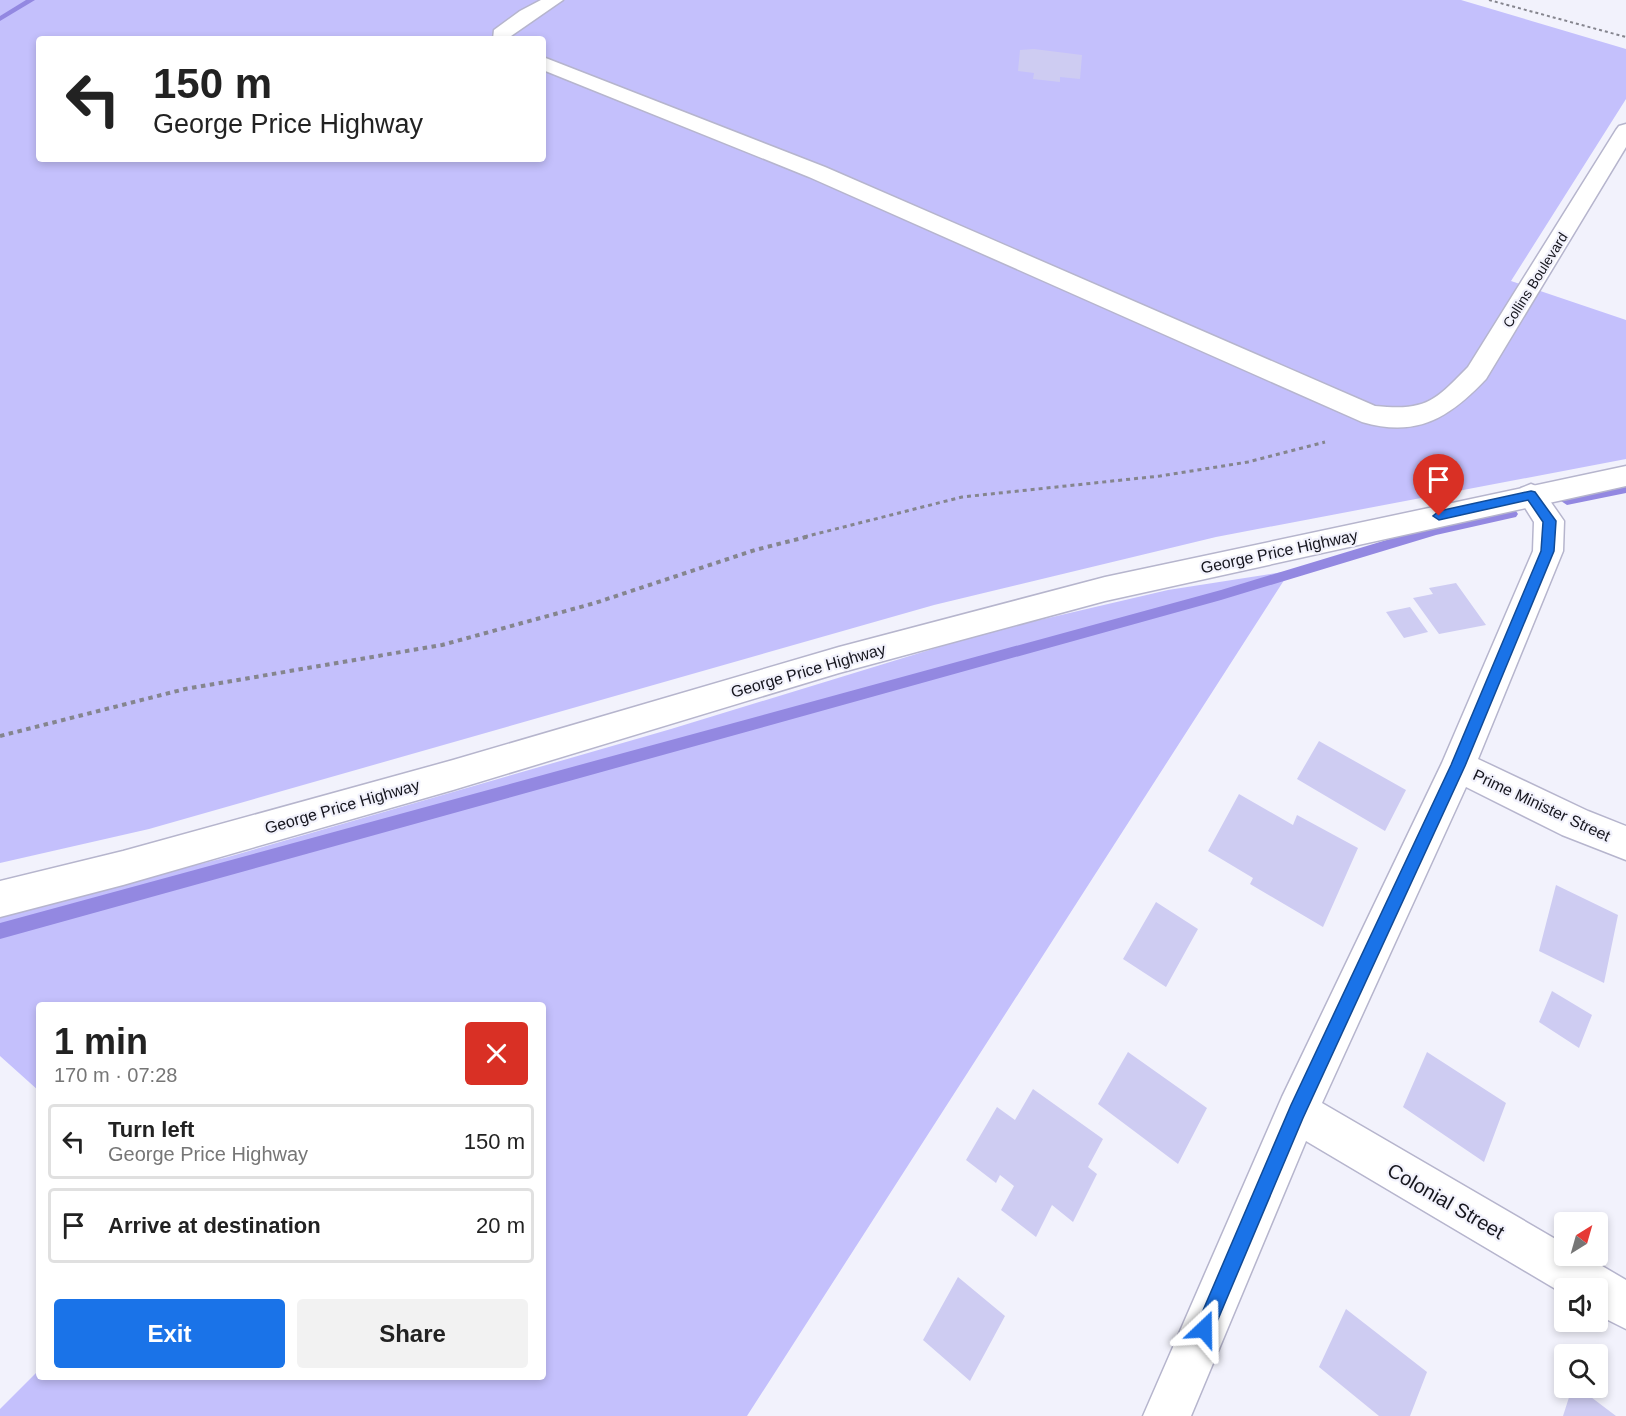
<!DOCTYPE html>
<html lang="en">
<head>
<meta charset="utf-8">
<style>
	:root { --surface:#fff; --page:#f2f2f2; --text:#222; --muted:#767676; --line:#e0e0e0; --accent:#1a73e8 }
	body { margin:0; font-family:Arial,sans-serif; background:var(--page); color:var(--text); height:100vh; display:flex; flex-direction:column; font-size:22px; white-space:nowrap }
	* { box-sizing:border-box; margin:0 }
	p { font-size:20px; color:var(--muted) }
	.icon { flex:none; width:33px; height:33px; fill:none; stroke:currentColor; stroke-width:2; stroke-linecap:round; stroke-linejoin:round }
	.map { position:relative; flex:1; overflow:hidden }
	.sheet { position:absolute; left:36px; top:1002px; width:510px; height:378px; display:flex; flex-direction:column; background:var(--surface); border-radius:6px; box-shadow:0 3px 9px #0003 }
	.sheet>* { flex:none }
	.guide { position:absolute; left:36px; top:36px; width:510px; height:126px; border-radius:6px; box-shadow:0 3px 9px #0003; background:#fff; color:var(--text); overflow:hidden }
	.needle { width:39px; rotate:37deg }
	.fabs { position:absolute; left:1554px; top:1212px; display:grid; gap:12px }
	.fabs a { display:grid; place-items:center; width:54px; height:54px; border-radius:6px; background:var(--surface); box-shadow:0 3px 9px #0003; font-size:30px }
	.pin { position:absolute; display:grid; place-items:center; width:51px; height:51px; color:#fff; margin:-62px -26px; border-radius:50% 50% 50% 0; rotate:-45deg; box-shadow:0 0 6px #0007 }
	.pin .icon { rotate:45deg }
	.me { position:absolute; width:66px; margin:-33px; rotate:23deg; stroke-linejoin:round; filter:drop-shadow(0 0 4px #0008) }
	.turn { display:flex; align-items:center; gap:21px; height:126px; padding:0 18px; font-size:27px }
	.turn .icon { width:78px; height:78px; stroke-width:2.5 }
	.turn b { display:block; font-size:42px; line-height:51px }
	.round { display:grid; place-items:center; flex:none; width:63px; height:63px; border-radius:6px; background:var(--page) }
	.headline { display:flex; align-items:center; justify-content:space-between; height:102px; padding:0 18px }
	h1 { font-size:36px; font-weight:700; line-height:45px }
	.action { display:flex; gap:12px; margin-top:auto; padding:12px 18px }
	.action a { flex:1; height:69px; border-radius:6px; background:var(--accent); color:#fff; font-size:24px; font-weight:700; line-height:69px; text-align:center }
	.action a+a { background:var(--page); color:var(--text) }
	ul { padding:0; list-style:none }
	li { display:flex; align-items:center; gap:18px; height:75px; margin:0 12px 9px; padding:0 6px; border:3px solid var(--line); border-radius:6px }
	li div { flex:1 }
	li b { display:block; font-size:22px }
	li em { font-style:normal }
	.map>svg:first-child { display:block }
	.green { fill:#c4c0fc; fill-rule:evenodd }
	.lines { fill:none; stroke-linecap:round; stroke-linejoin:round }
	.stream { fill:#9388e1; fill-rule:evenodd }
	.building { fill:#ceccf2 }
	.minor-casing { stroke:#b6b5cd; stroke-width:3 }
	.highway-casing { stroke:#b6b5cd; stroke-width:3 }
	.path-far2 { stroke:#85858e; stroke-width:2; stroke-dasharray:3 3; stroke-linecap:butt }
	.path-far1 { stroke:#85858e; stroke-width:3; stroke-dasharray:4 4; stroke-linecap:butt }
	.path { stroke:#85858e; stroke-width:4; stroke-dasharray:4.5 4.5; stroke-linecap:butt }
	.minor { fill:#fff; fill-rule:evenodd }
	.highway { fill:#fff; fill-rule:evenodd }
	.route { fill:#1a73e8; stroke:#114b97; stroke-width:1.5 }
	.labels { text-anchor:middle; stroke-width:4.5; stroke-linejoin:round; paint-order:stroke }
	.far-street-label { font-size:14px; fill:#15151d; stroke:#f2f2fc }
	.street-label { font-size:16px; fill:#15151d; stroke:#f2f2fc }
	.near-street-label { font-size:20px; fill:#15151d; stroke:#f2f2fc }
</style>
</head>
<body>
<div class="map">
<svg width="1626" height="1416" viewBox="0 0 1626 1416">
	<rect width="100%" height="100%" fill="#f2f2fc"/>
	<path class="green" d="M0,0h1461l165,49v50l-115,182 115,39v139l-410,78 -282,68 -785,224 -149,34zM39,39h504v120h-504z
		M1290,571l-543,845h-747v-7l39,-39v7h504v-372h-504v86l-39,-35v-142l228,-57 443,-128 317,-97 180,-42z"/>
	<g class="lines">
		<path class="stream" d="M26,0h9l-35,21v-5z
			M1626,485v8l-59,12 -6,-4 6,-4z
			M1512,510l4,1 2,3 -2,3 -80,18 -215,65 -1221,339v-16l1221,-333 215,-65z"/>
	</g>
	<path class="building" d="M1034,49l48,6 -2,24 -20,-2v5l-27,-3 1,-6 -16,-2 2,-21z
		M1456,583l30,42 -47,9 -26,-36 20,-4 -4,-6z
		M1410,607l18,25 -24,6 -18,-26z
		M1319,741l87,49 -21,41 -88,-52z
		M1239,794l54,31 4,-10 61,33 -35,79 -73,-43 3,-6 -45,-27z
		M1556,885l62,30 -14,68 -65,-32z
		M1156,902l42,27 -32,58 -43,-28z
		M1552,991l40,24 -13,33 -40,-26z
		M1128,1052l79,56 -29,56 -80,-60z
		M1427,1052l79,51 -22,59 -81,-55z
		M1033,1089l70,50 -15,28 9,7 -24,48 -21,-17 -16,32 -35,-27 13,-24 -14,-11 -4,8 -30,-23 31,-53 18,13z
		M958,1277l47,39 -35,65 -47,-41z
		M1346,1309l81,63 -17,44h-31l-60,-49z
		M1572,1388h7l37,28h-53z"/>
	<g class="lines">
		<defs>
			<path id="minor" d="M541,0h22l-52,36v3h-18l1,-9 26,-19z
				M543,57l282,110 550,239c51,5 59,-4 93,-39l148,-237 3,-4 7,-2v23l-140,232c-37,39 -69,59 -124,43l-553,-245 -266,-107z
				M1531,484l10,4 23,33 -1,30 -85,208 110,52 38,15v34l-64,-25 -96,-48 -144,316 242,141v12h21l41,24v49l-28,-14v-27h-34v6l-258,-153 -115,275h-48l139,-319 160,-334 91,-212 1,-29 -17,-27 4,-7z"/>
			<path id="highway" d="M1626,466v20l-521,115 -266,72 -386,117 -330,95 -123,32v-36l123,-30 330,-91 386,-113 266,-70z"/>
		</defs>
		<use href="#minor" class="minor-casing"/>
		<use href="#highway" class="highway-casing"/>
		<path class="path-far2" d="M1489,0l137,37"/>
		<path class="path-far1" d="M804,537l158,-40 198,-21 88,-14 77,-20"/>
		<path class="path" d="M0,736l185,-47 257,-44 153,-42 160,-53 55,-14"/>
		<use href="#minor" class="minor"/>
		<use href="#highway" class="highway"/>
	</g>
	<path class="route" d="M1531,491l4,1 21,29 -2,30 -89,215 -162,352 -92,218 -7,3 -6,-3 -3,-7 96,-224 160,-340 90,-214 2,-29 -15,-22 -89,20 -6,-4 6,-5z"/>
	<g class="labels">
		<g class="far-street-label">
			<text transform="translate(1535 280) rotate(-58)" y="5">Collins Boulevard</text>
		</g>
		<g class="street-label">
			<text transform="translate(1279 551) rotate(-12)" y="6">George Price Highway</text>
			<text transform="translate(808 670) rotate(-16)" y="6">George Price Highway</text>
			<text transform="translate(1542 805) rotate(25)" y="6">Prime Minister Street</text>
			<text transform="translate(342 806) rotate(-16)" y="6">George Price Highway</text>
		</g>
		<g class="near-street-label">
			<text transform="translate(1446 1201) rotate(30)" y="7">Colonial Street</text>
		</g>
	</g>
</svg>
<div class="fabs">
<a><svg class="needle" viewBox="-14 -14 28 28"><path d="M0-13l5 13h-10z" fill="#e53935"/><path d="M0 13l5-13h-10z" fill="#767676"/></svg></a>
<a><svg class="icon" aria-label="sound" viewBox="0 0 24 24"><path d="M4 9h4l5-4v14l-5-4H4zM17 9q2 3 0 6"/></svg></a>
<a><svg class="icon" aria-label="search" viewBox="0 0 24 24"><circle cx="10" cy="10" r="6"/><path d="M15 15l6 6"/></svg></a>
</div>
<div class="pin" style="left:1439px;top:516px;background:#d93025"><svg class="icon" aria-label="arrive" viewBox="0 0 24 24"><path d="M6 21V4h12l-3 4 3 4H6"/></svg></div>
<svg class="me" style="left:1204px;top:1329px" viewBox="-20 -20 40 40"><path d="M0-17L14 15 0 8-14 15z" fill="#1a73e8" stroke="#fff" stroke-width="4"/></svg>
<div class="guide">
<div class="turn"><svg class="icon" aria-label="left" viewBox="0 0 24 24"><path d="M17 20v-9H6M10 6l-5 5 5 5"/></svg><div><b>150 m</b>George Price Highway</div></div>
</div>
<section class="sheet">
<div class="headline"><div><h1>1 min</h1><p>170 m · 07:28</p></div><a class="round" style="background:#d93025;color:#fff"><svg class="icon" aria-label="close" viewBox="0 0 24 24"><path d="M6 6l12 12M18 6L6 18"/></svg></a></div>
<ul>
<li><svg class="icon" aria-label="left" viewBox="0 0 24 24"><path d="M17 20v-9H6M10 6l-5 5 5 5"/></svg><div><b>Turn left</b><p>George Price Highway</p></div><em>150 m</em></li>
<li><svg class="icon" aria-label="arrive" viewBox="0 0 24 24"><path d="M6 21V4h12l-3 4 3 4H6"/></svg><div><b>Arrive at destination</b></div><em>20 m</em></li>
</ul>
<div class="action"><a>Exit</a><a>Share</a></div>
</section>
</div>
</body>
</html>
